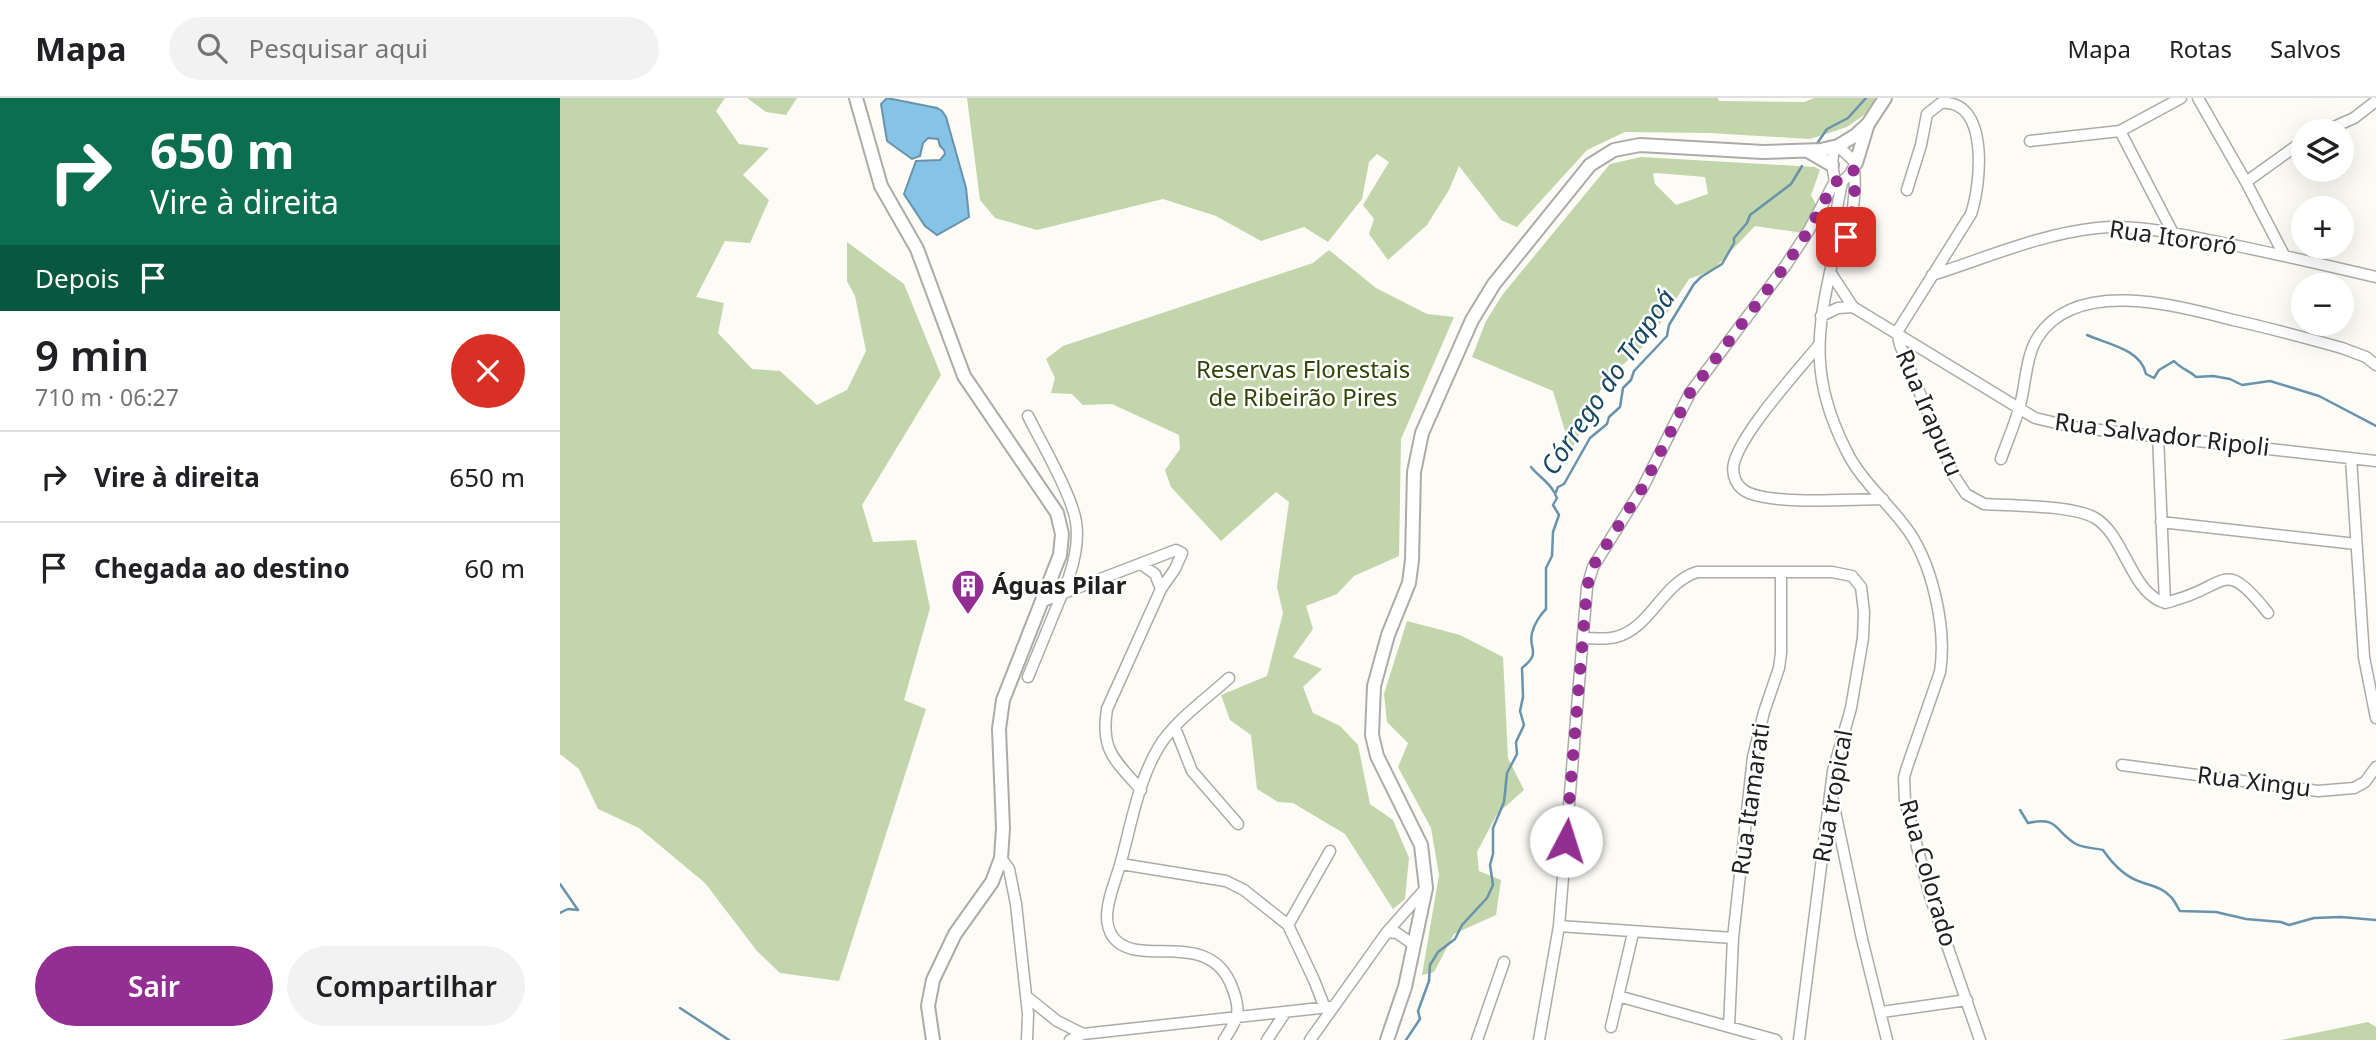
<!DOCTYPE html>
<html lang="pt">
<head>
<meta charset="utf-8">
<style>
	:root { --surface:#fff; --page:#f2f2f2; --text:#202124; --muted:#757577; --line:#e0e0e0; --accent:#932e93 }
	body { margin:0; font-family:"Noto Sans",sans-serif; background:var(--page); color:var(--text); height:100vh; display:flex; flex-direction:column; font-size:26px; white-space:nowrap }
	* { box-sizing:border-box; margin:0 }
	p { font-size:23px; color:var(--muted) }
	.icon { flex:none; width:38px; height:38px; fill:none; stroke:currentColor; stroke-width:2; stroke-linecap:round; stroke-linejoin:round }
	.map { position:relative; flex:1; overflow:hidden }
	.drawer { display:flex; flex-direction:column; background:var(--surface); width:560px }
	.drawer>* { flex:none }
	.top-card { background:#0b6e4f; color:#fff; overflow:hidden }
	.fabs { position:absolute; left:1731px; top:21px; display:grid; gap:14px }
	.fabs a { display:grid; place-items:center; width:63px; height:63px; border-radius:50%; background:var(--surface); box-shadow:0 7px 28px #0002; font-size:35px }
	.pin { position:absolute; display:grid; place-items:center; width:60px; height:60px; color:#fff; margin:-30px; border-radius:14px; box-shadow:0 4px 10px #0006 }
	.me { position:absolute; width:77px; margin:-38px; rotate:5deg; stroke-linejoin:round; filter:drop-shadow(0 0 5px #0008) }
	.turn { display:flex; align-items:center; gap:24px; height:147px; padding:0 35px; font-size:32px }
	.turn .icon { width:91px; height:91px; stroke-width:2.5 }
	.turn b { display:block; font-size:49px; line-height:60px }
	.then { display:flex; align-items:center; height:66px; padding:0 35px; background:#0003; gap:14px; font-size:26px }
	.round { display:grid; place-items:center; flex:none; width:74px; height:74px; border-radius:37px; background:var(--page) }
	.head { display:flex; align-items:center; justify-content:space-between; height:119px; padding:0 35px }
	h1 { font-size:42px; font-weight:600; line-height:52px }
	.button { display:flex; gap:14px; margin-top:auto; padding:14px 35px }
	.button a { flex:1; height:80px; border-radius:42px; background:var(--accent); color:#fff; font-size:28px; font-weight:600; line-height:80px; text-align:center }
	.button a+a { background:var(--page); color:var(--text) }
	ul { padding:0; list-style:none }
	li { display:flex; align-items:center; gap:21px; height:91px; padding:0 35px; border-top:2px solid var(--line) }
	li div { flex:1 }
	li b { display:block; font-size:26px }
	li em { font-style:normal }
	header { display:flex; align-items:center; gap:42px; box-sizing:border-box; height:98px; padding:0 35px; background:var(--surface); border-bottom:2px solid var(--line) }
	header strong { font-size:33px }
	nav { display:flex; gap:38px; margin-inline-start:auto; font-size:24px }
	.search { width:490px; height:63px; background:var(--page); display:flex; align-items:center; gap:18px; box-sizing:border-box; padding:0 24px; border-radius:38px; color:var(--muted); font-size:26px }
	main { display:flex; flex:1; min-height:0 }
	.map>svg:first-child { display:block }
	.green { fill:#c3d5aa; fill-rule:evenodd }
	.water { fill:#86c4e7; stroke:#6893ab; stroke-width:2 }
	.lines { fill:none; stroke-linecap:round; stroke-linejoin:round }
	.stream { stroke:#6893ab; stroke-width:2.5 }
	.minor-casing { stroke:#adaba8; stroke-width:13 }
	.major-casing { stroke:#adaba8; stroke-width:16 }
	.minor { stroke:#fff; stroke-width:10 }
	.major { stroke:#fff; stroke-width:12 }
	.route { stroke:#932e93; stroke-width:12; stroke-dasharray:0 21.6 }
	.labels { text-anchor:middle; stroke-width:5; stroke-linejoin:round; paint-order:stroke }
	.street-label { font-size:24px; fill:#21201f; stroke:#fff }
	.park-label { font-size:24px; fill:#314505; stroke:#fff }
	.poi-label { font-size:24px; font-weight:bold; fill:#21201f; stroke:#fff; text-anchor:start }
	.water-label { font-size:26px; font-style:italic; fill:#174861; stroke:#fff }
</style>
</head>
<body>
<header>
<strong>Mapa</strong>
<div class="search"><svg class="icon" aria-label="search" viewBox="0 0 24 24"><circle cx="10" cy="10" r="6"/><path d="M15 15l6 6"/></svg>Pesquisar aqui</div>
<nav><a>Mapa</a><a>Rotas</a><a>Salvos</a></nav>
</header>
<main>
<section class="drawer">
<div class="top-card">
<div class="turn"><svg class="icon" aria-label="right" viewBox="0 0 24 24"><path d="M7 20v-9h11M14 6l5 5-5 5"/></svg><div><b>650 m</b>Vire à direita</div></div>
<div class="then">Depois<svg class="icon" aria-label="arrive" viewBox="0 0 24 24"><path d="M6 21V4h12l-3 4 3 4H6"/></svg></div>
</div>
<div class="head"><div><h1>9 min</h1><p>710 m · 06:27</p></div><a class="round" style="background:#d93025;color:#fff"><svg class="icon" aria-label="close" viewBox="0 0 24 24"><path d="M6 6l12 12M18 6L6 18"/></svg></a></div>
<ul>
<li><svg class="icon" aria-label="right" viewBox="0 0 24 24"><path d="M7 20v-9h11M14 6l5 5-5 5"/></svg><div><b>Vire à direita</b></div><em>650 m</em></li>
<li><svg class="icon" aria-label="arrive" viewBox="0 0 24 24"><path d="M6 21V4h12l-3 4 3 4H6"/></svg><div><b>Chegada ao destino</b></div><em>60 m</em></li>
</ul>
<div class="button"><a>Sair</a><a>Compartilhar</a></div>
</section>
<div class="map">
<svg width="1816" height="942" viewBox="0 0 1816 942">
	<rect width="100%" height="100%" fill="#fcfbf6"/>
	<path class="green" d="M0,0h165l-9,13 23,33 30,4 -26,27 26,25 -19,43 -25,-2 -29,56 28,6 -6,30 34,36 28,2 37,34 30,-15 19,-39 -11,-55 -8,-15v-39l57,42 37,91 -79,130 11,37 43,-2 14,68 -26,92 22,9 -87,272 -59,-8 -23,-22 -52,-68 -66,-55 -41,-19 -19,-40 -19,-15z
		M187,0h50l-11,17 -20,-3z
		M407,0h751l1,3 85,1 11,-4h63l-7,12 -24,17 -37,12 -101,-6 -84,-1 -38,18 -70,77 -16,-7 -42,-54 -10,24 -22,35 -39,35 -19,-26 5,-15 -11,-14 26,-43 -12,-8 -8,8 -7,37 -34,43 -24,-15 -43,14 -45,-25 -53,-17 -126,31 -42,-12 -15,-18z
		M1081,59l174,10 5,3 -9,25 6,12 -14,26 -48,-7 -42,44 -24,9 -41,63 -43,39 -34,70 -18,-60 -81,-34 14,-36 17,-27 107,-130zM1096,75l49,4 3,17 -32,11 -21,-21 -2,-10z
		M769,152l47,38 51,26 27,3 -53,122 -2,117 -45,20 -17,18 -31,12 7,23 -20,28 29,12 -19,18 10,26 27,13 18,19 12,59 23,16 16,38 -4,41 -12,10 -48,-75 -52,-31 -15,-1 -21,-13 -6,-54 -21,-15 -9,-25 46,-19 16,-63 -6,-26 12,-85 -13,-10 -55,49 -50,-54 -6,-17 15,-21 -1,-14 -67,-31 -29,1 -11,-11 -21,-1 4,-15 -9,-19 17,-13 250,-83z
		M847,523l53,14 43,22 5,101 16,32 -27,24 -20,38 2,19 22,9 -5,35 -42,19 -20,38 -12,3 17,-100 -8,-47 -33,-61 10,-24 -21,-21 -3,-28z
		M1808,924l8,5v13h-95z"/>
	<path class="water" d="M327,0l50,10 5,3 4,6 20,71 3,29 -32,18 -12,-9 -21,-32 12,-33 24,-1 5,-6 -1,-4 -4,-4 -2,-7 -10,-1 -5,5 -3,13 -8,3 -25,-18 -6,-37z"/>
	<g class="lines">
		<path class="stream" d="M1256,47l11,-16 21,-11 18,-20
			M1527,237c20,9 54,14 59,39l8,4 5,-8 15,-9c7,8 15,9 22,16l17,-1 17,3 12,6 28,-4 49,15 57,30
			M971,369c8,10 17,14 23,25
			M1460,712l8,13c31,-7 26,8 48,21 7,4 19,4 27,6 9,13 22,27 38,32 11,4 22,6 30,15 4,4 6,10 9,14l36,1 30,7 35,3 8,3 25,-7 27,-1 35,3
			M0,786l18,26
			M0,815l8,-4 10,1
			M120,910l49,32
			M846,942l14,-21 -2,-8 11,-30 1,-16 8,-13 17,-13 7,-14 25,-27 6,-13 -3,-20 3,-11v-26l11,-26 3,-29 10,-19 -1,-12 8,-17 -4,-14 3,-14 -1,-29c20,-16 6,-18 10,-35 2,-8 8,-18 14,-24v-41l6,-12 1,-24 6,-17 -6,-10 4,-7 -2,-4 3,-7 6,-3 26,-46 17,-14 2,-7 11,-10 3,-19 8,-8 3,-9 33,-35 2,-11 25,-41 7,-7 21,-13 12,-21v-5l13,-15 3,-8 41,-31 11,-18"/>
		<defs>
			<path id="minor" d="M1638,0l48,84 38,73
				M1560,33l53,102
				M1765,33l29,-13 22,-17
				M1470,43l90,-10 61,-33
				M1274,49l-2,18 3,16
				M1276,83l6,1 8,-8 6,-11 -18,-17
				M1282,84l-13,68v5l4,4c-17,74 -23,120 13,191 13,28 40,51 58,75 28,35 43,103 36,147l-34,98 -2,8 1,23 25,95 50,144
				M1686,84l57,-41
				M1347,92l14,-45 6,-31 14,-11c49,-4 40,82 30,111l-74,118 3,13 54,131 12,18 18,10c27,2 90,1 111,14 28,16 35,69 65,83 5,3 9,1 15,-1 53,-14 48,-44 93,13
				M1273,161c18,-9 24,-70 21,-89
				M1270,174l23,35 182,111 38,9 303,34
				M1372,177c54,-17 108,-41 165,-47 34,-4 77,5 111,12 57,11 112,24 168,37
				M1261,218l17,-8 15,-1
				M1258,248c-22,27 -76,86 -84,117 -3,13 3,25 15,30 30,12 100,6 134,6
				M1598,337l7,168
				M1791,360l13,199 12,61
				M1441,361c6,-17 13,-33 18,-50 7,-23 6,-52 19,-72 39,-60 140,-31 195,-17 37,8 73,18 109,28l24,9 10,8
				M1601,424l195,22
				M581,466l14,10 6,15
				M483,503l133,-51 6,3 -7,16 -14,20 -54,120c-7,42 9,52 34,81
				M1023,540c11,0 23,2 33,-1 35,-9 46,-54 81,-65h135l20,4 9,11 3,25 -1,26 -12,70 -18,63 -34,269
				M468,579l41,-100c6,-18 10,-36 7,-55 -4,-27 -35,-80 -48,-106
				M615,630l17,43 46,53
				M1562,667l196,26 36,-3 11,-6 11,-15
				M1272,699l30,142 25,101
				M441,760l8,11 7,35 12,110 -1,26
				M561,766l105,17 18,9 44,35 26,55 11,28
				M728,827l42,-74
				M999,828l174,12
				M827,834l10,1 17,12
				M466,898l31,25 26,13
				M1058,898l158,44
				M1322,914l85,-12
				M1051,929l22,-94
				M1169,929l4,-89 20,-181 11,-45 15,-44 2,-15v-80
				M510,942l13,-6 246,-27
				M664,942c14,-22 18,-28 8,-53 -23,-61 -95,-17 -119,-50 -4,-5 -6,-14 -6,-20 0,-17 8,-35 13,-52 11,-39 18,-85 40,-120 17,-26 46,-46 69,-67
				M707,942l18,-27
				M750,942l77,-108 39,-44
				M917,942l27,-78
				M979,942l20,-114 28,-339 6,-20 50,-80 47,-94 96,-128 23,-35 26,-49"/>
			<path id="major" d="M296,0l25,88 36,63 47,127 93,137 5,21 -2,21 -57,145 -4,29 4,99 -2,30 -9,24 -37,52 -22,46 -5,26 5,34
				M1248,53l24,14
				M1296,65l11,-36
				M827,942l18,-53 21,-99 -5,-43 -44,-89 -5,-21 2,-49 14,-51 21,-52 3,-23 2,-88 8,-39 50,-113 22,-36 96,-119 24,-15 26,-5 123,7 58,-2 17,-4 18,-11 12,-11 17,-26"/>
		</defs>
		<use href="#minor" class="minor-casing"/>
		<use href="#major" class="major-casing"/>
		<use href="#minor" class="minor"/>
		<use href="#major" class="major"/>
	</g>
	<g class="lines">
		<path class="route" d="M1006,743l21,-254 6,-21 50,-79 47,-94 96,-128 23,-35 26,-49 7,1 12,-12c3,23 -2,44 -8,67"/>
	</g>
	<defs>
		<symbol id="building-pin" viewBox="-11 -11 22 30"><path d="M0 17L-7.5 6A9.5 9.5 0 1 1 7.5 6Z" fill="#932e93" stroke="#fff"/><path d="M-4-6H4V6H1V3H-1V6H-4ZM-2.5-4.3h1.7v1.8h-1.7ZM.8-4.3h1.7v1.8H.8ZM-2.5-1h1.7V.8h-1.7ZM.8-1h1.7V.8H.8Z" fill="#fff"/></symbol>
	</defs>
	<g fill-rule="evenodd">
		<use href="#building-pin" x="389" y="469" width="38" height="52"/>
	</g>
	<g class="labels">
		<g class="street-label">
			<text transform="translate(1613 140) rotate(8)" y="8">Rua Itororó</text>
			<text transform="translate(1369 315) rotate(67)" y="8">Rua Irapuru</text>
			<text transform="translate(1602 337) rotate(7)" y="8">Rua Salvador Ripoli</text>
			<text transform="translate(1694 684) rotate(7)" y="8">Rua Xingu</text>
			<text transform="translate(1273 698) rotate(-80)" y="8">Rua tropical</text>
			<text transform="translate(1191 701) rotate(-82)" y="8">Rua Itamarati</text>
			<text transform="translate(1368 775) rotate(74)" y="8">Rua Colorado</text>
		</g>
		<g class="park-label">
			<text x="743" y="280">Reservas Florestais<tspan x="743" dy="28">de Ribeirão Pires</tspan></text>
		</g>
		<g class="poi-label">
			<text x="432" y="496">Águas Pilar</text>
		</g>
		<g class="water-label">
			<text transform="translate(1048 284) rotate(-56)" y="9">Córrego do Trapoá</text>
		</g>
	</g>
</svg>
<div class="fabs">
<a><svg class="icon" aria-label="layers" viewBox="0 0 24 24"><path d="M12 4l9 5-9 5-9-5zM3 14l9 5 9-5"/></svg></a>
<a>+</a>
<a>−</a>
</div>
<div class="pin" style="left:1286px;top:139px;background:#d93025"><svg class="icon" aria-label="arrive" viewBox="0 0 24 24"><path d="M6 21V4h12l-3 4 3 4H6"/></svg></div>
<svg class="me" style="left:1006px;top:743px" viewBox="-20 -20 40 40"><circle r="19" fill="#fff"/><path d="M0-13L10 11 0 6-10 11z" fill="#932e93"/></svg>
</div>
</main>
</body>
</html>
